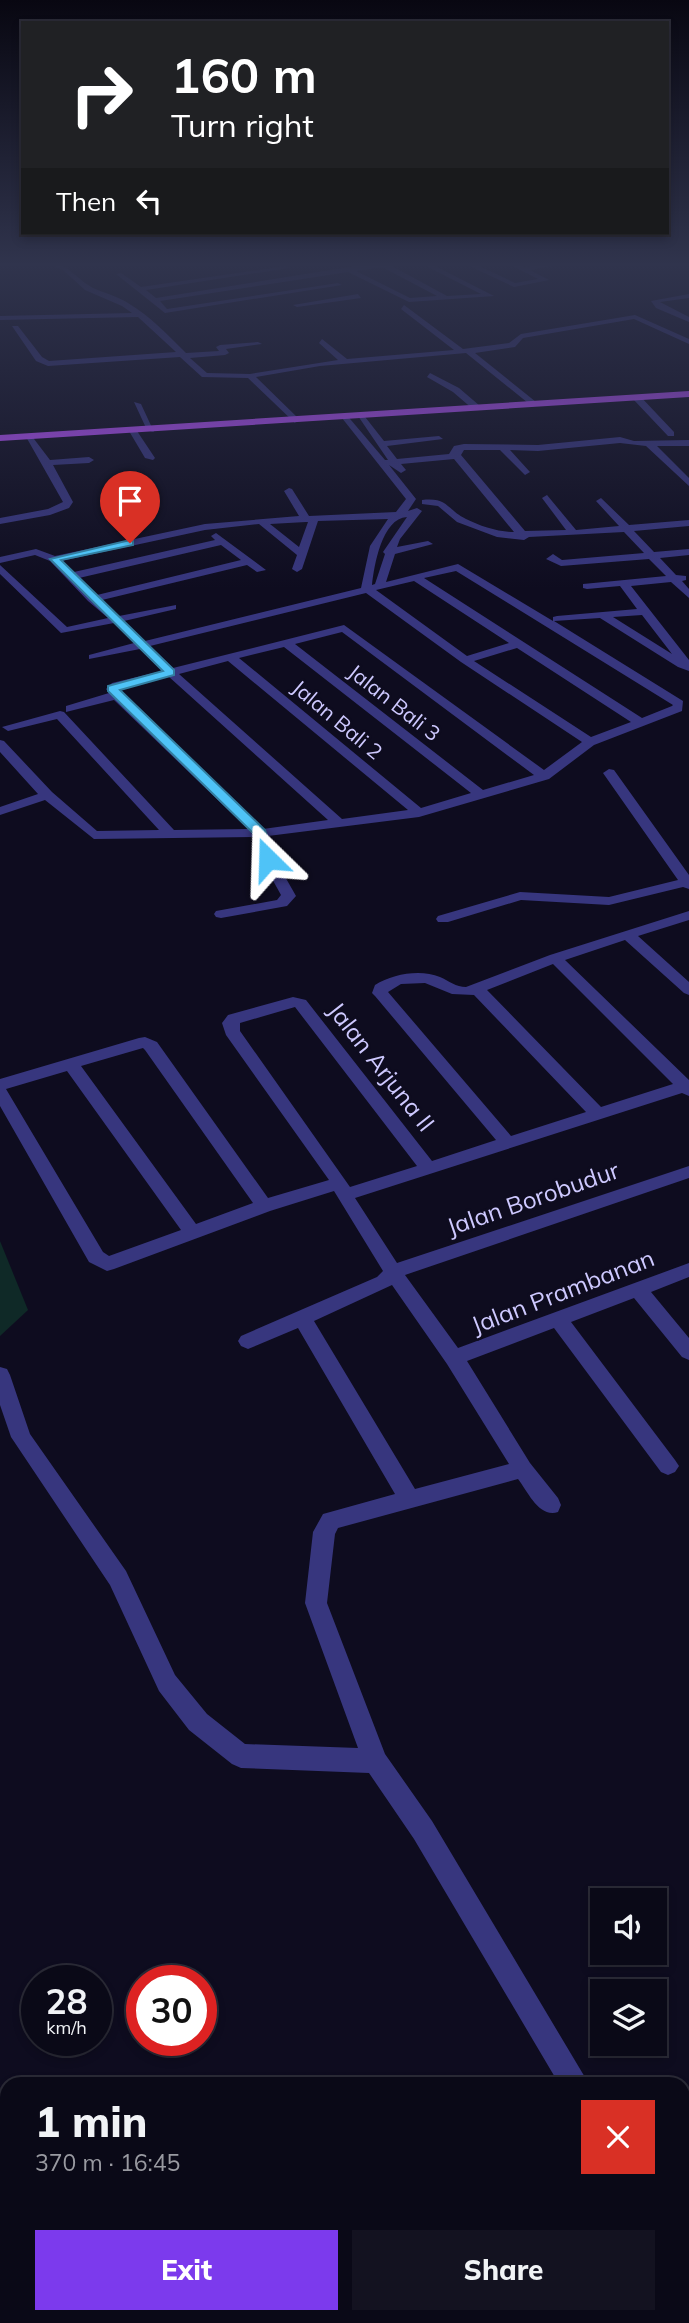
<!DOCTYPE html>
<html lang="en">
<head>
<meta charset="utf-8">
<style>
	:root { --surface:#0a0917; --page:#131220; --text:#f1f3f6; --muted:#999aa1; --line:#2a2a36; --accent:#7c3aed }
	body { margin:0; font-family:Mulish,sans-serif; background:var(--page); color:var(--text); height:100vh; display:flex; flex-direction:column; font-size:26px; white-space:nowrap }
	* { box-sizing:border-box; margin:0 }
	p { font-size:23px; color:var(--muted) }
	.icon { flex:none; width:38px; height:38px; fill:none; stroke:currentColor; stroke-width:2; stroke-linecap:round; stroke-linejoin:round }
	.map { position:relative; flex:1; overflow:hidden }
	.side { position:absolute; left:0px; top:2077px; width:690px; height:247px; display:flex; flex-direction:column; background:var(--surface); border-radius:21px 21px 0 0; box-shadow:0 4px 10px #0003,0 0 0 2px var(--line) }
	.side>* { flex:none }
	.guide { position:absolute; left:21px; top:21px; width:648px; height:214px; border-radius:0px; box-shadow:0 4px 10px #0003,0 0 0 2px var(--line); background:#202124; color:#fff; overflow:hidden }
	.tools { position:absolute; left:590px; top:1888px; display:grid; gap:14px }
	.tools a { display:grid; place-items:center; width:77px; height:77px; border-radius:0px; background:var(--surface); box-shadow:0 4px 10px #0003,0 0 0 2px var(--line); font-size:35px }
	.speed { position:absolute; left:21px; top:1965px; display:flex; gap:14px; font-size:35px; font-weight:700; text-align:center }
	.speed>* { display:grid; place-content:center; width:91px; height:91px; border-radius:50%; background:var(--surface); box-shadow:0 4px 10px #0003,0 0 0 2px var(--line); line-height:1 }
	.speed small { font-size:18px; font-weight:400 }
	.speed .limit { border:10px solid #d22; background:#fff; color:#111 }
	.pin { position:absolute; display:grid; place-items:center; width:60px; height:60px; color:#fff; margin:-72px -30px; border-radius:50% 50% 50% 0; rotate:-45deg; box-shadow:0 0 7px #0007 }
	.pin .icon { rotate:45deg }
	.me { position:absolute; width:77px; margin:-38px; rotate:338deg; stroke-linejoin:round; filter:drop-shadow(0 0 5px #0008) }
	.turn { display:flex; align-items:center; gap:24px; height:147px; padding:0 35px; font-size:32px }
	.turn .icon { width:91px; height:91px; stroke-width:2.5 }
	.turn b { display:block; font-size:49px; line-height:60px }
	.then { display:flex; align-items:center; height:66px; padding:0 35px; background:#0003; gap:14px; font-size:26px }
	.round { display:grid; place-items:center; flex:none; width:74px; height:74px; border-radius:0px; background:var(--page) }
	.summary { display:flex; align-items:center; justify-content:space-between; height:119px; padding:0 35px }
	h1 { font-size:42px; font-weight:800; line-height:52px }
	.button { display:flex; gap:14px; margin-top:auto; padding:14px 35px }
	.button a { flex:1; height:80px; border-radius:0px; background:var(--accent); color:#fff; font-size:28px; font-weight:800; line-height:80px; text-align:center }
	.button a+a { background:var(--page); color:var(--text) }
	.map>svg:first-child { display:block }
	.green { fill:#0f2927 }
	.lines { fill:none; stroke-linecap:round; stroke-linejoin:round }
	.minor { fill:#37367e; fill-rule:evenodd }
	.major { fill:#b950ff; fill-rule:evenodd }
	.route { fill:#4fc3f7; stroke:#337fa1; stroke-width:2 }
	.labels { text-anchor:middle; stroke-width:5; stroke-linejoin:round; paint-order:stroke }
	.far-street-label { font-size:21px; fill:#cec9ff; stroke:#0e0c1f }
	.street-label { font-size:24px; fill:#cec9ff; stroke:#0e0c1f }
</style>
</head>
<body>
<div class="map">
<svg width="689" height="2323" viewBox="0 0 689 2323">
	<rect width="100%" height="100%" fill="#0e0c1f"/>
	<path class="green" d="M0,1241l28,69 -28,26z"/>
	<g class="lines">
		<path class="minor" d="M46,262c21,0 29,16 47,26 11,5 24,8 35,15 22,13 40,32 58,50l33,-2 -3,-4 4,-2 38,-3 4,2 -36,5 3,4 -4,2 -35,3 17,15 43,1 88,-14 -19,-17 3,-4 25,20 107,-9 -53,-41 3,-4 59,44 46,-6 12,-9 114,-19 54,24v5l-55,-25 -111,19 -8,9 -40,6 61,49 -3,5 -67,-54 -146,13 -64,11 42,41 -3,5 -47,-45 -46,-1 -22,-20 -132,9 -12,-5 -24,-35h6l24,31 7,4 127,-9 -38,-35 -138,3v-4l132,-3 -10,-7 -37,-16 -22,-20z
			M380,262h21l-11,3 57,31 34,-2 -63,-32h9l67,34 -85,6 -61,-30 -188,29 7,8 171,-26 4,2 -177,28 -49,-39 5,-1 20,14 145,-21 3,2 -143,22 10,8zM382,267l55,29 -27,2 -54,-27z
			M461,262h10l44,21 23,-4 -33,-17h9l10,5 48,-5 -42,8 19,10 -35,7z
			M358,294l3,4 -64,9 -4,-2z
			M689,294v4l-29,4 29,15v5l-33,-14 -5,-7z
			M430,373l29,15 21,18v4h-6l-21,-18 -26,-15z
			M633,395h6l35,37v4h-6l-35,-37z
			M134,402l7,2 13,28 -7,-2z
			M345,413l40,47h3l-32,-47h6l22,28 55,-5 4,3 -56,7 10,13 52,-5 5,-8 10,-2 74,1 82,-8 14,4 55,-1v6h-32l32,32v8l-43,-40 -26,-3 -82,8 -28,-1 20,22 -5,3 -25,-25h-36l-3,5 64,76 41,-1 -24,-32 5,-3 29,35 43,-4 -23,-25 5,-3 28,27 60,-5v6l-55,5 20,21 35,-3v6l-29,3 16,17 10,1v4l-4,1 7,8v9l-18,-16 -40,4 58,74v11l-11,-4 -78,-49 -46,3 129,80 -1,10 -88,34 -45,34 -130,38 -151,19 7,23 21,37 -9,10 -66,12 -5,-1 -2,-3 2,-3 61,-11 4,-5 -20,-36 -7,-22 -160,2 -49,-39 -45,15v-8l38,-13 -38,-42v-12l4,1 48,51 45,39 62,-1 -102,-111 -49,12 -6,-4 58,-16 4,1 110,118 74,-1 -134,-129 -48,12v-6l43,-13 -3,-4 6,-6 50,-12 -22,-22 -51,10v-4l45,-12 -20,-20 -53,10 -61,-59v-9l67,62 41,-9 -20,-17 -38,-40 -15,-6 -35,8v-6l36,-8 19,7 150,-32 94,-8 -15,-25 5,-3 3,1 17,27 87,-4 10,-13 -64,-81zM454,459l60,73c-16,0 -34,-6 -48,-13 -20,-10 -18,-22 -44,-19v4l16,2 19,16 40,15 27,3 5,-3 95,-5 20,21 -82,7 -9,-6 -7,5 15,7 88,-7 17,17 -83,8v4l4,1 33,-3 17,23 -80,7 -4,1v4l-95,-57 -72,18 9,-28 38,-10 -5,-3 -31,6 3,-8 22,-28 -5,-3 -9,3 8,-12 -27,-34 12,8 5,-3 -5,-6zM407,517l-24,35 2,2 -10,30 -3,1c2,-19 10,-67 35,-68zM388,519l-18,27 -9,42 -216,53 -21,-20 52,-12v-4l-57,11 -17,-16 145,-35 10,7 9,-2 -50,-37 -5,3 4,4 -141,32 -13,-11 144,-31 54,-6 38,31 -5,14 5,3 5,-3 16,-48zM306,522h2l-9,25 -29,-23zM221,545l20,15 -144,35 -18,-17zM456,571l217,134 -1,1 -30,12 -218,-140zM414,581l95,62 -42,13 -91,-66zM366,593l95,69 121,80 -38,28 -200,-145 -171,43 -23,-22zM642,615l30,39 -59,-37zM342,632l192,143 -51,15 -188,-146zM284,647l187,146 -50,15 -182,-150zM517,648l114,74 -40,15 -117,-76zM228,661l180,149 -66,9 -163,-145zM168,676l160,144 -65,9 -145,-139z
			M133,428l4,3 18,27 -2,2 -8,-2 -16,-27z
			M25,435h6l19,25 39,-3 5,3 -5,3 -36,2 20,37 -4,6 -19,7 -50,9v-6l48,-9 15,-7z
			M609,769l5,1 75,105v14l-6,-2 -74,18 -88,-5 -73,22h-10l-2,-3 2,-3 82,-24 89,5 69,-17 -75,-107z
			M689,911v9l-51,16 51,46v13l-5,-2 -59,-53 -60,20 124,120v16l-7,-3 -327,105 42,65 292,-97v12l-284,97 53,73 231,-85v14l-38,15 38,46v22l-7,-3 -48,-59 -63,24 104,138 4,6 -4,6 -7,3 -7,-3 -107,-144 -87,33 63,102 28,35 3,7 -3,7c-19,6 -30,-20 -40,-33l-180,49 -3,6 -8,69 58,151 47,67 157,263h-30l-145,-245 -45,-66 -128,-5 -9,-4 -43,-34 -30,-39 -49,-106 -99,-148 -11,-32v-38l7,2 3,6 20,59 96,137 49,104 32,39 38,30 113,4 -53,-145 8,-71 10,-18 72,-20 -97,-166 -50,21 -7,-3 -3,-5 3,-5 136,-59 6,-6 -49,-80 -64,20 -156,58 -7,2 -18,-9 -89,-156v-27l139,-41 6,-1 12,5 111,156 61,-18 -103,-145 -4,-12 6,-8 65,-18 13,3 126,161 64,-21 -121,-144 -3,-3 3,-8c18,-11 45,-16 65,-8 9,4 16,10 26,10l84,-32zM553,964l120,120 -72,23 -114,-117zM425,983l27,11 22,1 112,117 -75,24 -123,-144 13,-8zM295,1007l122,159 -67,21 -110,-156v-8zM143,1048l2,2 108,153 -57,21 -115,-158zM67,1071l114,159 -72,26 -6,-4 -97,-163zM392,1285l55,79 62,100 -94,25 -101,-168z
			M689,2122v30l-7,1v-29z
			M0,2277l7,2v38h13l-4,6h-16z
			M177,2317h32l3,6h-32z
			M339,2317h41l-3,6h-41z"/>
		<path class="major" d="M689,391v6l-689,44v-6z"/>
	</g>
	<linearGradient id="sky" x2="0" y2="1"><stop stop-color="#080711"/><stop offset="0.45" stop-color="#30344d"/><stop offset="1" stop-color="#30344d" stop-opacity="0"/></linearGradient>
	<rect width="689" height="588" fill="url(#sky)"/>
	<path class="route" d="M130,540l3,1v4l-72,15 113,110v5l-54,15 145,140 9,29 -2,3h-9l-9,-28 -146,-143v-5l55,-15 -113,-112z"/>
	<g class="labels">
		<g class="far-street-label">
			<text transform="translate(394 703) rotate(38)" y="7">Jalan Bali 3</text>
			<text transform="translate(337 720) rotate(40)" y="7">Jalan Bali 2</text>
		</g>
		<g class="street-label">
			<text transform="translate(381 1067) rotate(52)" y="8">Jalan Arjuna II</text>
			<text transform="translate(533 1199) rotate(-19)" y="8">Jalan Borobudur</text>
			<text transform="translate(563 1292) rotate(-21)" y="8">Jalan Prambanan</text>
		</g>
	</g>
</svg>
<div class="tools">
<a><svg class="icon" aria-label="sound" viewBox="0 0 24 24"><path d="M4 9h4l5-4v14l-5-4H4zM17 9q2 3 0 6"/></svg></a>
<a><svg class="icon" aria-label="layers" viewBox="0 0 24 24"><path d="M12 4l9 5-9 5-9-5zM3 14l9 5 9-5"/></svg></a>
</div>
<div class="speed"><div>28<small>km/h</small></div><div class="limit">30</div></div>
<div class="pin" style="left:130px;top:543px;background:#d93025"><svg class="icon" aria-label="arrive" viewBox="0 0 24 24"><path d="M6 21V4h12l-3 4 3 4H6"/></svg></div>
<svg class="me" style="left:268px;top:859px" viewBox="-20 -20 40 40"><path d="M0-17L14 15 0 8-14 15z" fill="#4fc3f7" stroke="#fff" stroke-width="4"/></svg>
<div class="guide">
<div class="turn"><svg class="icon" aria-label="right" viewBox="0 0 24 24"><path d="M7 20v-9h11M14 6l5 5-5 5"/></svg><div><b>160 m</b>Turn right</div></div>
<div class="then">Then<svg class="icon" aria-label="left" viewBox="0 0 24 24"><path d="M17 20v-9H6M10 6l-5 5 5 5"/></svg></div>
</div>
<section class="side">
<div class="summary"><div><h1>1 min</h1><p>370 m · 16:45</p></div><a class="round" style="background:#d93025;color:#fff"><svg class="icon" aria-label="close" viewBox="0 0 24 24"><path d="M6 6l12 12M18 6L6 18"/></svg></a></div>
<div class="button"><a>Exit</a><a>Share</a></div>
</section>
</div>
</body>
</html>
